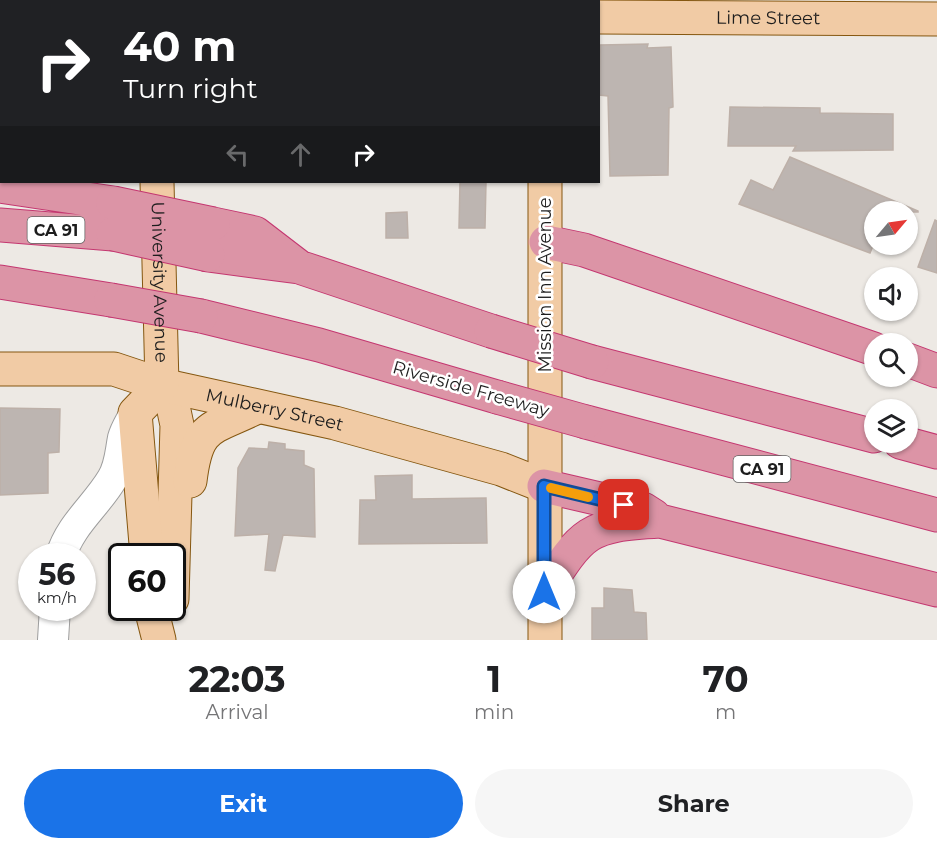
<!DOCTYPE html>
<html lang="en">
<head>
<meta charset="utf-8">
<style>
	:root { --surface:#fff; --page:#f6f6f6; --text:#202124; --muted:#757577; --accent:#1a73e8 }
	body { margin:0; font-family:Montserrat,sans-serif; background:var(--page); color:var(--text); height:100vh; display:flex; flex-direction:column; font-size:22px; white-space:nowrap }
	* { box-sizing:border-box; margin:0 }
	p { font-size:20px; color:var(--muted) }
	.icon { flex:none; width:33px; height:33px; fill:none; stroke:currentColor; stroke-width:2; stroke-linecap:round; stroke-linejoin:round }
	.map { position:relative; height:640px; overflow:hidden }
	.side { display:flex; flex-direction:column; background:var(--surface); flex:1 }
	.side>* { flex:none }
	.guide { position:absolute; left:0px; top:0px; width:600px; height:183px; box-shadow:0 2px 4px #0004; background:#202124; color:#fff; overflow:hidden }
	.needle { width:39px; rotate:61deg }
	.tools { position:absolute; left:864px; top:201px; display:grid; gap:12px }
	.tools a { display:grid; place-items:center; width:54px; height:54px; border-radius:50%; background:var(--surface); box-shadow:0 2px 4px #0004; font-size:30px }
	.speed { position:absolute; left:18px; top:543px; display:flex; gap:12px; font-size:30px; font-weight:700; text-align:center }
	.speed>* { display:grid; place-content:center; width:78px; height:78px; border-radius:50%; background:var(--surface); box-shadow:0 2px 4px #0004; line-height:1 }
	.speed small { font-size:15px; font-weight:400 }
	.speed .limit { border:3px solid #111; border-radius:9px; background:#fff; color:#111 }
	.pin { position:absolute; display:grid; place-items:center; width:51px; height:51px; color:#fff; margin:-26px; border-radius:12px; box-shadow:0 3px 9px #0006 }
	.me { position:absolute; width:66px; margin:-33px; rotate:0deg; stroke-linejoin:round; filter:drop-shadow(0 0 4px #0008) }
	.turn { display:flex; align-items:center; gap:21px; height:126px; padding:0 24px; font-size:27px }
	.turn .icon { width:78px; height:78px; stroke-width:2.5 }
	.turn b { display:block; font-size:42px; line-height:51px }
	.lanes { display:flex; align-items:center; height:57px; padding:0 24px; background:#0003; justify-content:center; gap:30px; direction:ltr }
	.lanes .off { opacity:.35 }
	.eta { display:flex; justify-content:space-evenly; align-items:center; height:102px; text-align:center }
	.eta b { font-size:36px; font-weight:700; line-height:42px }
	.action { display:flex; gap:12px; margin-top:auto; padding:12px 24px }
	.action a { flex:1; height:69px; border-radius:36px; background:var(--accent); color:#fff; font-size:24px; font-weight:700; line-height:69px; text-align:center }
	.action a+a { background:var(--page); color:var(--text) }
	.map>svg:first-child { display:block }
	.building { fill:#bdb5b1; stroke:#bdb0a8; stroke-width:1.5 }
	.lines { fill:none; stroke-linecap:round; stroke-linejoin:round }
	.minor-casing { stroke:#9e9e9e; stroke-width:32 }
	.major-casing { stroke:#855710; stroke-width:35 }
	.highway-casing { stroke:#c43770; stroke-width:35 }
	.minor { stroke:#fff; stroke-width:30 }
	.major { stroke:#f1cba5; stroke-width:33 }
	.highway { stroke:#dc94a6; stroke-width:33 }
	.highway-bridge-casing { stroke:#c43770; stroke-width:35; stroke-linecap:butt }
	.highway-bridge { stroke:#dc94a6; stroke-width:33 }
	.route-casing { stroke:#114b97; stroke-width:15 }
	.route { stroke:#1a73e8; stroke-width:10 }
	.slow { stroke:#f59e0b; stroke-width:10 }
	.labels { text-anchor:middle; stroke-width:5; stroke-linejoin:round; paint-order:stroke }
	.shield { fill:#fff; stroke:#616161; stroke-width:1.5 }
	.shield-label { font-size:16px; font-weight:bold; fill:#1d1d1d }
	.street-label { font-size:18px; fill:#1d1d1d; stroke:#fff }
</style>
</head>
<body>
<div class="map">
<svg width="937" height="640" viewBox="0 0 937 640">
	<rect width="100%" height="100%" fill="#ede9e4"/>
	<path class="building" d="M648,44l-1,4 24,-1 2,60 -4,1 -1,67 -58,1 -2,-80 -9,-1 1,-50z
		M730,107l90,1v5l73,1v36l-100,1 3,-5h-68z
		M790,157l128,54v1h-44v31l-4,10 -131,-49 12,-24 22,10z
		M460,182h26l-1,46h-26z
		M407,212l1,26h-22v-25z
		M935,220l2,1v52l-19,-6z
		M0,408l60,1 -1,43 -11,1v40l-48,2z
		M269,442l16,2v5l19,2v14l10,4 1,68 -32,-2 -8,36 -10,-1 4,-36 -34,2 3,-68 11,-20 19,1z
		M412,475v24l74,-1 1,45 -128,1 1,-44h16l-1,-24z
		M604,588l28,2 2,22 12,1 1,27h-55v-32h12z"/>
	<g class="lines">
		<defs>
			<path id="minor" d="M61,556c9,-31 35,-50 51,-77 8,-13 8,-26 11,-41 2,-8 8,-17 12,-25
				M53,640l2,-32"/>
			<g id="major">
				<path d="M544,0v2"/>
				<path d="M157,2v-2"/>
				<path d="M0,11h2"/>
				<path id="s1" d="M598,17l339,2"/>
				<path id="s2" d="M157,182l5,203 11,21 4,19 -5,174"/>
				<path id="s3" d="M0,369h114l48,16 173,38 166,46 43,17"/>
				<path d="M190,481c7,-58 21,-51 67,-74"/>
				<path d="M147,556l-12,-143 27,-28"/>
				<path d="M151,608l8,32"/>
				<path d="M545,640v-458"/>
			</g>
			<path id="highway" d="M0,186l113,17
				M213,224l42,9 43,33
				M0,225l113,9
				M546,242l38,8 290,99
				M208,255l91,12 192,64
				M0,282l111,18
				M201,316l118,29 178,52
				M908,360l29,11
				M592,362l282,74
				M586,422l351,93
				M900,442l37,10
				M544,486l99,23 11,7
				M544,592c39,-61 43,-67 116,-71l277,69"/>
		</defs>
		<use href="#minor" class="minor-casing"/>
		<use href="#major" class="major-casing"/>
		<use href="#highway" class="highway-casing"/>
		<use href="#minor" class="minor"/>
		<use href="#major" class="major"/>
		<use href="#highway" class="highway"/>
		<defs>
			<path id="highway-bridge" d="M113,203l100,21
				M113,234l95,21
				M111,300l90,16
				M491,331l101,31
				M497,397l89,25"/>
		</defs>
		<use href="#highway-bridge" class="highway-bridge-casing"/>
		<use href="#highway-bridge" class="highway-bridge"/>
	</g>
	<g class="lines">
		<defs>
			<path id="route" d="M544,592v-106l80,19"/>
		</defs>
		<use href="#route" class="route-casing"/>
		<use href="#route" class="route"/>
		<path class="slow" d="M551,488l37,9"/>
	</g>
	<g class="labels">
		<g class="shield">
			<rect x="27.5" y="217" width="57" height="26" rx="4.5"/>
			<rect x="733.5" y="456" width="57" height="26" rx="4.5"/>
		</g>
		<g class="shield-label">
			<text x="56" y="236">CA 91</text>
			<text x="762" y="475">CA 91</text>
		</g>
		<g class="street-label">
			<text dy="6" stroke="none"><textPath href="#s1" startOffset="170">Lime Street</textPath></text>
			<text dy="6" stroke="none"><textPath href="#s2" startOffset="100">University Avenue</textPath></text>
			<text transform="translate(545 285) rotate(-90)" y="6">Mission Inn Avenue</text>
			<text transform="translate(471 389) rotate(16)" y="6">Riverside Freeway</text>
			<text dy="6" stroke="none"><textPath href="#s3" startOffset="280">Mulberry Street</textPath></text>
		</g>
	</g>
</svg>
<div class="tools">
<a><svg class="needle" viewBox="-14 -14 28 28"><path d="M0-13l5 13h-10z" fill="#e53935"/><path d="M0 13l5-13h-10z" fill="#757577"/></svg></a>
<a><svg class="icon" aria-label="sound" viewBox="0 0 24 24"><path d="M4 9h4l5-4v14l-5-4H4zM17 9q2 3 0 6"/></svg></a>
<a><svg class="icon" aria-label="search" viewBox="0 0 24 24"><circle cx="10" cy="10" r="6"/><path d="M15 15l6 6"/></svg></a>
<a><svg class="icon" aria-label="layers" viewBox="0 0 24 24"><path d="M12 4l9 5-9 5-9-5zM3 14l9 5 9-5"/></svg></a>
</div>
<div class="speed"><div>56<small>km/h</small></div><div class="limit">60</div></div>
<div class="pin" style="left:624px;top:505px;background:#d93025"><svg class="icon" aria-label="arrive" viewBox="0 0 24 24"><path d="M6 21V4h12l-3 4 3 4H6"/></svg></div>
<svg class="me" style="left:544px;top:592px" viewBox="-20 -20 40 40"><circle r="19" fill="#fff"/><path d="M0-13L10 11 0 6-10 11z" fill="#1a73e8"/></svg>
<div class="guide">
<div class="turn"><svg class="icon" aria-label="right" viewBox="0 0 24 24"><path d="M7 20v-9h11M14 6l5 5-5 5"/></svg><div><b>40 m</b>Turn right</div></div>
<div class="lanes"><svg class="icon off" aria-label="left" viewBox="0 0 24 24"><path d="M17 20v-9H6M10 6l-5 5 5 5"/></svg><svg class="icon off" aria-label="ahead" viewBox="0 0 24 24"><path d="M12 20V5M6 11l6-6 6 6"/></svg><svg class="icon" aria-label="right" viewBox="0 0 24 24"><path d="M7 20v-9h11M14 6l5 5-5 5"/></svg></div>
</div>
</div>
<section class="side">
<div class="eta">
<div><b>22:03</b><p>Arrival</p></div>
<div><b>1</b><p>min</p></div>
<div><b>70</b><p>m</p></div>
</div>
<div class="action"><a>Exit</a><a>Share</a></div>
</section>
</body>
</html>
